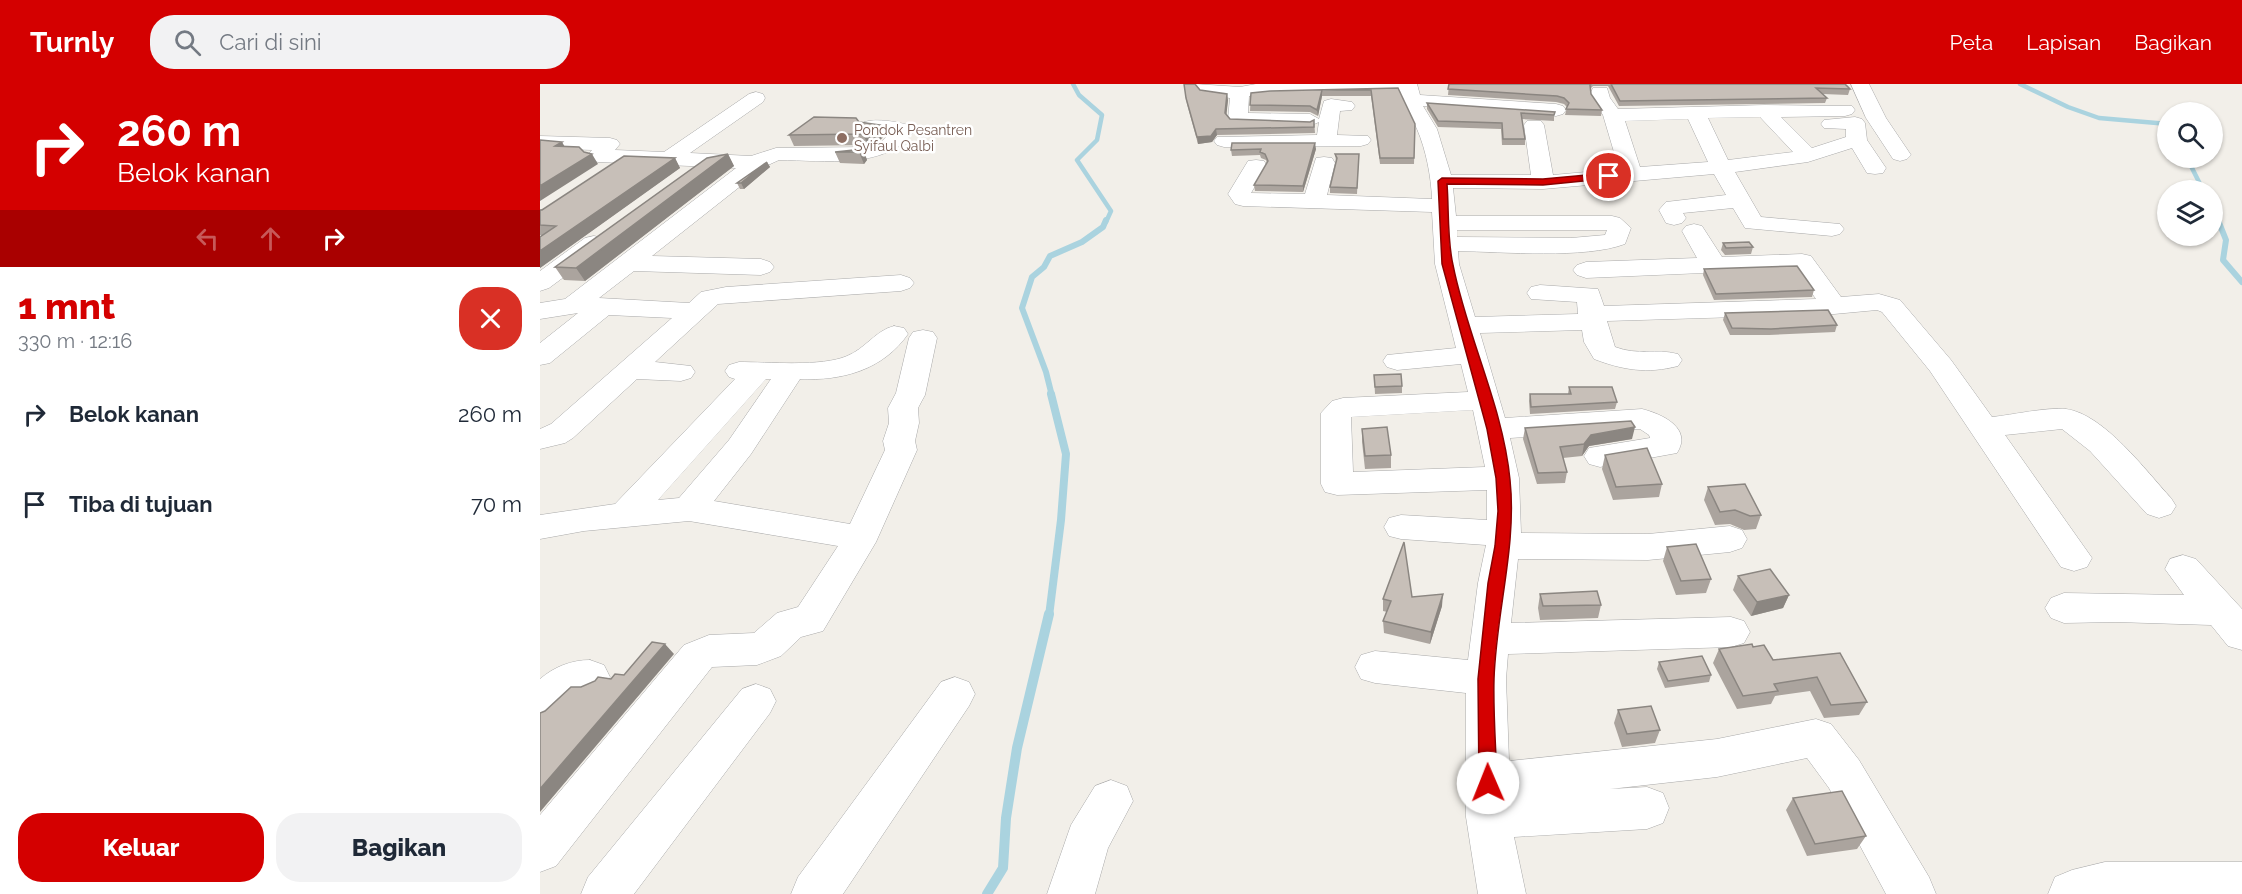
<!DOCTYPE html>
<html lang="id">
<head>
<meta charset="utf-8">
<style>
	:root { --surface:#fff; --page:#f2f2f3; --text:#1f2937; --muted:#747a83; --accent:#d40000 }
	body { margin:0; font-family:Raleway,sans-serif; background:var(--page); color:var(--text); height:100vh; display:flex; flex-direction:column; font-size:22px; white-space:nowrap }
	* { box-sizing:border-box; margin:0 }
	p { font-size:20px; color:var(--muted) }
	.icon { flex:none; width:33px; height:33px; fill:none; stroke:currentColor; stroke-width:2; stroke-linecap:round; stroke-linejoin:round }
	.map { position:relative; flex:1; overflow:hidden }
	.side { display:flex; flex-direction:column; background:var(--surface); width:540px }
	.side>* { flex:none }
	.banner { background:#d40000; color:#fff; overflow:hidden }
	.buttons { position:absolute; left:1617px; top:18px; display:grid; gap:12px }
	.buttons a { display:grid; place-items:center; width:66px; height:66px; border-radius:50%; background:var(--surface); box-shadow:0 2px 4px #0004; font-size:30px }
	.pin { position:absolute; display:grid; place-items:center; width:51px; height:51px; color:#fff; margin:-26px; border:3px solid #fff; border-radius:50%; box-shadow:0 2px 6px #0007 }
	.me { position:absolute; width:66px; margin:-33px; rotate:359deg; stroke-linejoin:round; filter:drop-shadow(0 0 4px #0008) }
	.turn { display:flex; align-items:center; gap:21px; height:126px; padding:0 18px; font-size:27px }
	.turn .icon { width:78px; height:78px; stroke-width:2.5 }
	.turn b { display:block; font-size:42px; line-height:51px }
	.lanes { display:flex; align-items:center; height:57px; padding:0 18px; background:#0003; justify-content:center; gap:30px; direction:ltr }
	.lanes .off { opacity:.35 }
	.round { display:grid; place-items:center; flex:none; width:63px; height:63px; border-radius:24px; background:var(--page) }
	.headline { display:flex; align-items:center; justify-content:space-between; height:102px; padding:0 18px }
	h1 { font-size:36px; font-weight:800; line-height:45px; color:var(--accent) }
	.cta { display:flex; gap:12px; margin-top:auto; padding:12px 18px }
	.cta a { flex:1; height:69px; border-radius:24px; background:var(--accent); color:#fff; font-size:24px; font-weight:800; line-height:69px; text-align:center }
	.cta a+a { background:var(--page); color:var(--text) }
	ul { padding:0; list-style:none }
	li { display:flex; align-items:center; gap:18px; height:90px; padding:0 18px }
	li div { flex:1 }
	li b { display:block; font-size:22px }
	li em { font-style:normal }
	header { display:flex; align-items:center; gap:36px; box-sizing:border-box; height:84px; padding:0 30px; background:var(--accent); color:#fff }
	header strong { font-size:28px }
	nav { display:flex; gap:33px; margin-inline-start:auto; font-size:21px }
	.search { width:420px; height:54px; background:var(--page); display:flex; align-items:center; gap:15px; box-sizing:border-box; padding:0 21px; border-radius:24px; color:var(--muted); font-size:22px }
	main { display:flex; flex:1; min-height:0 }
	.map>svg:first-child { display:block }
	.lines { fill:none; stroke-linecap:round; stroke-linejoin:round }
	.stream-far3 { stroke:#aad3df; stroke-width:4.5 }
	.stream-far2 { stroke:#aad3df; stroke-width:6 }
	.stream-far1 { stroke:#aad3df; stroke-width:8 }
	.stream { stroke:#aad3df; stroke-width:10 }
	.minor-casing { stroke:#a9a9a9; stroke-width:1 }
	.minor { fill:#fff; fill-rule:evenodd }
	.wall { fill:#aba49e }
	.shaded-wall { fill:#8b8681 }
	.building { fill:#c7bfb8; stroke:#8b8681; stroke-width:1.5 }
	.route { fill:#d40000; stroke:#8a0000; stroke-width:1.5 }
	.education-dot { fill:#8d6e63; stroke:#fff; stroke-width:2 }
	.labels { text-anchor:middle; stroke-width:5; stroke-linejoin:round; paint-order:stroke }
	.far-education-label { font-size:14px; fill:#785e54; stroke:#fff; text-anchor:start }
</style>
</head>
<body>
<header>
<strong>Turnly</strong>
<div class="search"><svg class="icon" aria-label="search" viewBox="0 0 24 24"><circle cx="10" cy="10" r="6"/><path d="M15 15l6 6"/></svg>Cari di sini</div>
<nav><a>Peta</a><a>Lapisan</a><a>Bagikan</a></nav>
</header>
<main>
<section class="side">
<div class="banner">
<div class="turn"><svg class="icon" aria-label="right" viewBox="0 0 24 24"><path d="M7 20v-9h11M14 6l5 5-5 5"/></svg><div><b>260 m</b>Belok kanan</div></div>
<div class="lanes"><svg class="icon off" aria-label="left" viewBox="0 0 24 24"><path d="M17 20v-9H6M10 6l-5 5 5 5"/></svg><svg class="icon off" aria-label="ahead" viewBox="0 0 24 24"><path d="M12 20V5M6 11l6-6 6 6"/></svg><svg class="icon" aria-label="right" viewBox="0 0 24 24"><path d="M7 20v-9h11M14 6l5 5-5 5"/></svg></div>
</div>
<div class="headline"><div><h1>1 mnt</h1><p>330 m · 12:16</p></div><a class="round" style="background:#d93025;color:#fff"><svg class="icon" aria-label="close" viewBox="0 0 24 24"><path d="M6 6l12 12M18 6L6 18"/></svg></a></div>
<ul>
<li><svg class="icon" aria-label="right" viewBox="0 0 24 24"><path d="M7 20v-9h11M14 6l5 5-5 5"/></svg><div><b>Belok kanan</b></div><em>260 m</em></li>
<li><svg class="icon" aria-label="arrive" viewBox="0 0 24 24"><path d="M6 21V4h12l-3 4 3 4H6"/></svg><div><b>Tiba di tujuan</b></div><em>70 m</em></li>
</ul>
<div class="cta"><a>Keluar</a><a>Bagikan</a></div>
</section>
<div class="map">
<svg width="1702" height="810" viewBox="0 0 1702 810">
	<rect width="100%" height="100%" fill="#f2efe9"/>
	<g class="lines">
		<path class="stream-far3" d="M533,0l6,11 23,20 -5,25 -20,20 34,51 -5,11
			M1480,0l48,23 31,11 69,6
			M1652,74l-3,4 14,28
			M1672,128l7,10"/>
		<path class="stream-far2" d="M1678,136l8,20 -3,20 19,22
			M512,312l-6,-24 -24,-64 10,-31 12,-10 6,-11 32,-14 21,-15 3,-7"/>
		<path class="stream-far1" d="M509,532l12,-96 5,-66 -15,-60"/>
		<path class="stream" d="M447,810l16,-26 3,-50 11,-70 32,-134"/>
		<defs>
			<path id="minor" d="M655,0l45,3 16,-3h161l3,11 136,9 7,2 3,4 -3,4 -7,2 -133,-10 14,23 14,46h80l-7,-50 3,-4h14l3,4 9,50 66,-6 -16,-54 -11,-16 -1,-7 2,-4h14l3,10 8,11 147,-4 87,1 3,4 -3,4 -7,2 -64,1 31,31 34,-11v-8l-22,-1 -3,-4 3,-4 31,-3 7,2 3,4 2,17 19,28 -3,5 -8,1 -8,-1 -15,-25 -44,14 -73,10 26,45 79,7 4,5 -4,5 -8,2 -87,-8 -12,-20 -50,5 3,5 -4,5 -8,2 -8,-2 -7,-13 7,-8 60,-7 -12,-21 -171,15 -90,-1 3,28h156l8,2 11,10 -6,16c-40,15 -121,8 -167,7l1,13 16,53 103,-3 -1,-12 -46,-3 -4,-6 4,-6 9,-2 58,4 6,17 212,-7 -21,-30 -209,9 -9,-3 -4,-5 4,-5 9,-3 111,-4 -15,-27 4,-5 8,-2 8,2 20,31 80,-3 9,2 30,41 38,-3 21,6 51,60 41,57c20,-2 55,-10 74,-8 38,5 80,62 105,89l5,8 -5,8 -12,4 -12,-4 -57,-63 -28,-22 -57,6 87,123 -5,9 -13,4 -13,-4 -131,-196 -48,-59 -5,-2 -43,4 -227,7 8,26c24,9 40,1 63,7l4,6 -4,6c-31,8 -55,4 -84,-7l-10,-17 -2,-12 -102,3 25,85 137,-9c20,5 51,19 35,44l-77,14 -11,-3 -5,-8 5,-8 61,-10 -1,-3 -9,-6 -130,9 9,40 2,55 127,1 82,-8 12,4 5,9 -5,9 -12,4 -82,8 -130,-1 -7,64 220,-6 13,4 6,11 -6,11 -13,4 -223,7 -2,25 3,82 208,-22 99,-20 15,5 28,36 70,117 7,17h-50l-57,-106 -22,-30 -90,19 -107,12 37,-2 16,6 6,15 -6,15 -16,6 -133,8 12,57h-48l-12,-77v-124l-91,-10 -14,-4 -6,-12 6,-12 14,-4 93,9 10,-77 8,-38 -85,-6 -12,-3 -5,-9 5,-9 12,-3 86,5v-30l-150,5 -12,-3 -4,-8v-71l11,-12 11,-3 125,-6 -7,-28 -64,6 -10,-3 -4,-6 4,-6 69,-7 -21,-84 -3,-52 -189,-6 -8,-2 -7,-10 20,-33 8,-1 8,1 3,5 -16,27 54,1 11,-36 8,-1 8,1 3,5 -8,32 105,4c-1,-23 -6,-49 -15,-70 -6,-14 -14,-23 -17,-38l-130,3 -21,2 -1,17 62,1 9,5 5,-18 7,-2 21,3 3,4 -3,4 -12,1 -3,24 31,1 3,4 -3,4 -7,2 -137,1 -7,-2 -3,-4 3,-4 100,-2 2,-13 -9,4 -79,-3 -3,-4 2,-21 -29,-4zM1220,33l33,35 -65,8 -20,-42zM1148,35l20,43 -68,5 -15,-46zM917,146h150l-2,5 -34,3 -114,-1zM933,326l12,57 -132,5 -2,-55z
				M1311,0h18l17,34 25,37 -4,4 -7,2 -7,-2 -27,-41z
				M216,8l7,2 2,4 -2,4 -73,51 61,3 25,-8 92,-1 12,-4 9,-9 -25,-4 -3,-4 3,-4c14,-4 34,0 48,4l3,4c-29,41 -91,30 -136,30l-13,6 -114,90 109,3 9,3 4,5 -4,5 -9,3 -127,-4 -35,27 90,5 12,-11 25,-5 175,-12 9,3 4,5 -4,5 -9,3 -183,13 -63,58 36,4 4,6 -4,6 -10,3 -44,-2 -64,59 -8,5 -25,6v-20l11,-5 121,-106 -63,-3 -59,48 -10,2v-22l38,-30 -38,6v-16l25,-4 171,-131 -138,-6 -7,-2 -4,-4 5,-6 -52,-2v-12l70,2 7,2 3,4 -5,6 49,2 85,-58z
				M54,152l9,2 3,5 -3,5 -54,40 -9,3v-20l45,-33z
				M354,242l10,2 4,6c-25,36 -66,47 -108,45l-49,75 -37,47 136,23 35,-74 -2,-9 6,-18 -1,-15 8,-15 13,-55 4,-6 10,-2 10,2 4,6 -12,57 -7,13 1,15 -4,18 2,9 -41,92 -53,89 -22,6 -20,19 -24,9 -45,2 -156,199 -16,6v-57l144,-170 25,-10 45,-2 23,-20 21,-6 40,-61 -149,-25 -105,10 -44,8v-24l75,-11 120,-125 -6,-2 -4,-6 4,-6 10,-3c29,0 83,5 108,-6 18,-7 29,-26 47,-30zM226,295h5l-42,61 -50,58 -21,2z
				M1643,471l13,4 46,50v41l-14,-4 -17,-21 -95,-3 -52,1 -13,-5 -6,-10 6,-10 13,-5 120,2 -19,-26 5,-10z
				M50,576l14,5 6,12 -6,12 -14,5h-10l-26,25 -14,6v-46c14,-12 31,-19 50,-19z
				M415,593l14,5 6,12 -6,12 -126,188h-52l7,-17 143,-195z
				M216,600l14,5 6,12 -6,12 -136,181h-53l7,-17 154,-188z
				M571,696l16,6 6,15 -25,47 -13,46h-48l24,-69 24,-39z
				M1565,778h137v32h-194l7,-17 17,-7z"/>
		</defs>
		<use href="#minor" class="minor-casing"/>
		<use href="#minor" class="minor"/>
	</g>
	<path class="wall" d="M644,0l44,16 -2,14 4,5 80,3 4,-2 1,13 -98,2 -5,7 -14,2 -11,-40z
		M909,0h396l5,5 -2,6 -25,-1 4,4 -2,5 -206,3 -11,-20h-15l-3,3 1,5 11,16 -1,6 -36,-1 2,-8 -3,-3 -8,-2 -108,-7z
		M858,4l17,36 -1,40h-34l-9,-68h-49l-4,20 -8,-4 -60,-1 1,-18z
		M887,19l127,12v6l-32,-2 3,20v6h-23l-1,-16 -63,-2 -11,-18z
		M319,38l25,14 -5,5 -11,4 -74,1 -5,-11z
		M323,65l4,11 -3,4 -24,-1 -5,-11z
		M776,65l-13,43 -48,-1 -1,-6 13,-22 -1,-3 -5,-2 -1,-3 -28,1 -1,-6z
		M188,70l6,12 -149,115 -21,-1 -9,-13z
		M795,70h24l-2,40 -27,-1v-6l6,-26z
		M135,74l5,10 -140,100v-31l2,-2h-2v-25z
		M227,78l3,5 -26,22h-4l-3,-6z
		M1183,159l30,4 -2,7 -26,1 -4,-5z
		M1164,185l110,21 -2,7 -98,3 -11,-25z
		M1185,229l112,12 -2,7 -66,3h-39l-7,-15z
		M834,291l28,11v7l-27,1z
		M1029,303l48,15 -2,7 -85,5 -1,-13 1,-7h38z
		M985,344l107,11 -43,7 -7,10 -19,2 4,14 -2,11 -28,1 -14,-45z
		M822,345l29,26v13l-26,1 -3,-27z
		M1065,371l57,29 -3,13 -46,3 -11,-31z
		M1168,403l53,28 -5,14 -12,1 -14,-6 -15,1 -11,-25z
		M1127,463l44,32 -5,14 -30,2 -13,-34z
		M1198,492l51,19 -6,13 -32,8 -18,-26z
		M1000,510l61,11 -3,13 -58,2 -2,-12z
		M872,513l30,9 -12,38 -46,-11 -1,-12 4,-9 -4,-1v-12z
		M1213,563l20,13 67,-7 27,49 -8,13 -35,3 -14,-27 -35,5 -4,8 -34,5 -24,-46 6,-14z
		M1119,578l52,13 -2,7 -44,6 -8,-19z
		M1078,626l42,20 -5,13 -33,4 -8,-24z
		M1253,714l73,38 -9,13 -50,7 -21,-46z"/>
	<path class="shaded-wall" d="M782,6v6l-4,20 -1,-6z
		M687,10l1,6 -2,19 -1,-6z
		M340,41l4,11 -5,5 -11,4 -5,-11z
		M676,45l1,6 -5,7 -14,2 -1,-7z
		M22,58l6,10 -13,-6z
		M775,59l1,6 -13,43v-6z
		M323,65l4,11 -3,4 -5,-12z
		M52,70l6,10 -58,37v-15z
		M188,70l6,12 -149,115 -9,-13z
		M135,74l5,10 -140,100v-17z
		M227,78l3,5 -26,22 -3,-6z
		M1095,343l-3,12 -43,7 -7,10 2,-12 7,-9z
		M903,510l-1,12 -12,38 1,-12z
		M1249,511l-6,13 -32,8 6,-14z
		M125,560l9,10 -134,158v-23z"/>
	<path class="building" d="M644,0h11l5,6 27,4 -2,19 5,6 80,3 4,-2v7l-98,2 -5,7 -14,1 -11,-39z
		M909,0h142l-1,1 1,9 11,16 -36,-1 3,-6 -5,-5 -7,-2 -109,-7z
		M1071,0h234l5,5 -34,-1 11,10 -207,3z
		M858,4l17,36 -1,34h-34l-9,-68h-49l-5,20 -7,-4 -60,-1 1,-12 19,-2z
		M887,19l128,9 -1,3 -33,-2 4,26h-22l-1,-16 -64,-2z
		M274,33l42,1 3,4 21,3 -5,5 -12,4 -74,1z
		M0,56l22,2 -7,4 24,1 5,5 8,2 -52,32z
		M692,59h83l-12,43 -49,-1 14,-24 -3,-7 -5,-2 1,-3 -30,1z
		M323,65l-4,3h-24z
		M188,70l-152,114 -21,-1 152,-109z
		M795,70h24l-2,34 -27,-1 7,-29z
		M84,72l51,2 -135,93v-14l16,-11 -16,-1v-15h2z
		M227,78l-26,21h-4z
		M1209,158l4,5 -27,1 -3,-5z
		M1257,182l17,24 -98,4 -12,-25z
		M1288,226l9,15 -66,4 -39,-1 -7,-15z
		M861,290l1,12 -27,1 -1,-12z
		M1029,303h43l5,15 -86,5 -1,-13h41z
		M1091,337l4,6 -44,8 -7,9 -24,3 7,25 -29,1 -13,-45z
		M847,343l4,28 -26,1 -3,-27z
		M1107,364l15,36 -46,3 -11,-32z
		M1205,400l16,31 -11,1 -15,-6 -15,2 -12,-25z
		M864,458l8,55 31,-3 -12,38 -48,-11 8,-20 -8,-2z
		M1156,460l15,35 -30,2 -14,-34z
		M1230,485l19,26 -32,7 -19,-26z
		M1057,507l4,14 -58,1 -3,-12z
		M112,558l13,2 -125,145v-76l5,-2 26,-24h10l14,-6 3,-4 13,2 4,-5 9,1z
		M1212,560l1,3 11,-2 9,15 67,-7 27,49 -36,3 -14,-28 -43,7 4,7 -35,5 -24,-47z
		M1162,572l9,19 -43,6 -9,-19z
		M1111,622l9,24 -33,4 -9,-24z
		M1302,707l24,45 -51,8 -22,-46z"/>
	<path class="route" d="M1069,89l4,1v4l-70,7 -96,-1c2,26 0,55 6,81 14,72 50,141 57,215 7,66 -14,132 -16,199 -1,34 2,69 3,104l-2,6 -7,2 -6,-2 -3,-6 -1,-104 10,-96 7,-37 3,-35 -2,-33 -9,-49 -45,-165 -4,-83 4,-3 101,1z"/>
	<circle class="education-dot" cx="302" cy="54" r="6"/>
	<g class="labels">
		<g class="far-education-label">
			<text x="314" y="51">Pondok Pesantren<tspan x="314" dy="16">Syifaul Qalbi</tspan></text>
		</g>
	</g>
</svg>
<div class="buttons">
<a><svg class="icon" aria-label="search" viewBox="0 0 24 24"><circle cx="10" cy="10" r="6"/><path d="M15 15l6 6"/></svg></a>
<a><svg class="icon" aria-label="layers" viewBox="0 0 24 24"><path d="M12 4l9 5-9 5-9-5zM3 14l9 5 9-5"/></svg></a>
</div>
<div class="pin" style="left:1069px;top:92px;background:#d93025"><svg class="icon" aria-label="arrive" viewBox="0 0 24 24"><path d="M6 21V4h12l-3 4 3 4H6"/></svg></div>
<svg class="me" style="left:948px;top:699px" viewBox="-20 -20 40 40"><circle r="19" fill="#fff"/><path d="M0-13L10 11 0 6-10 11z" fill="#d40000"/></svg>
</div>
</main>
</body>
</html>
